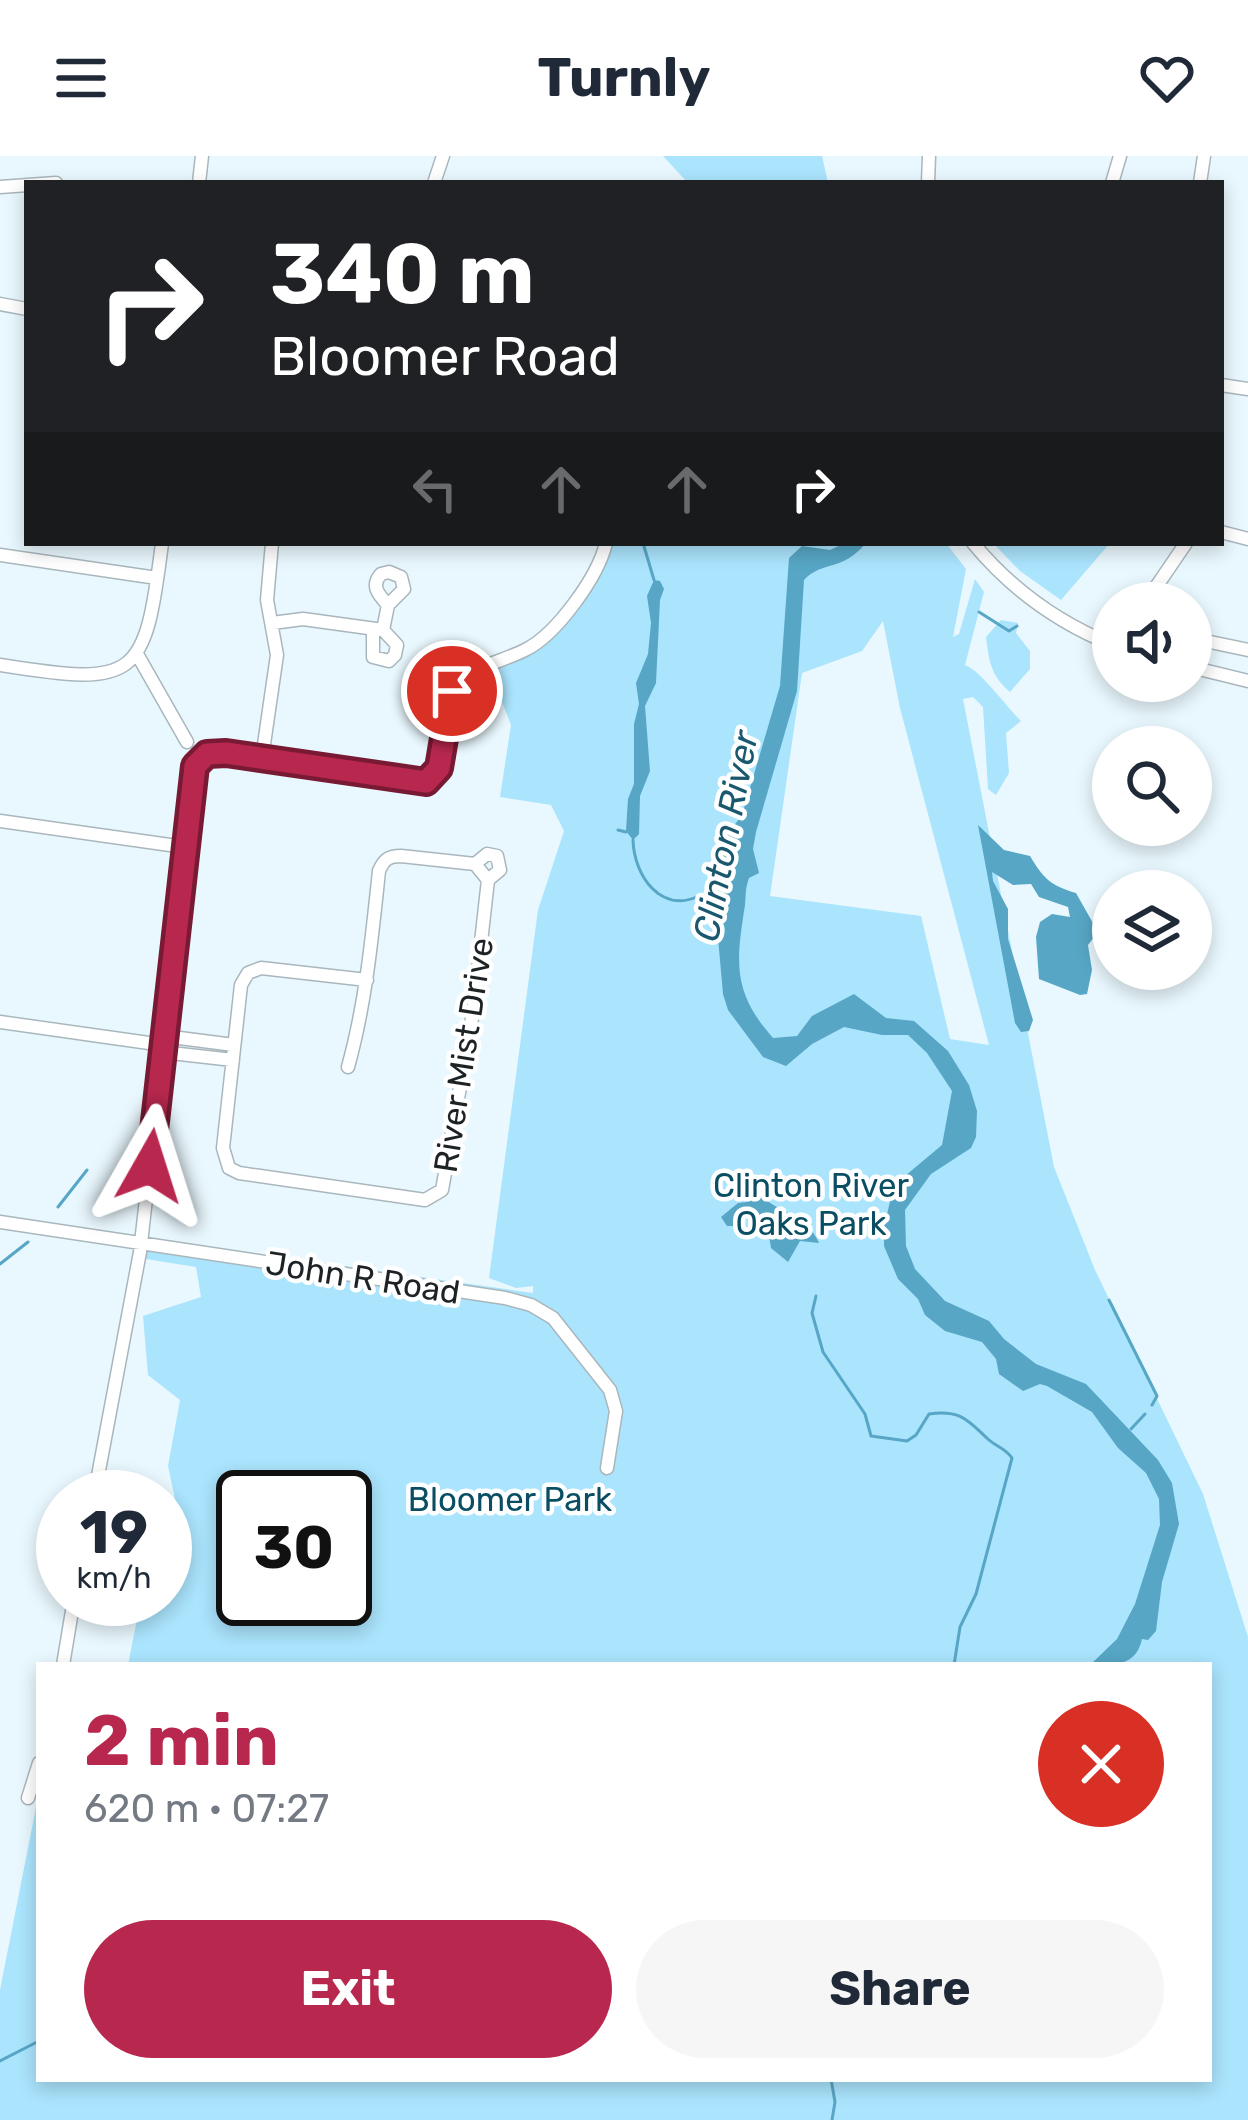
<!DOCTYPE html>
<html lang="en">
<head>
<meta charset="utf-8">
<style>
	:root { --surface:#fff; --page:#f6f6f7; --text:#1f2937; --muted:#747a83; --accent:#b8284e }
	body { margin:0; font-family:Rubik,sans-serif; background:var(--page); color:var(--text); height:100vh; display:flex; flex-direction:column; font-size:45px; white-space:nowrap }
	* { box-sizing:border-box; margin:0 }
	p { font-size:39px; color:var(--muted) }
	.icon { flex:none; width:66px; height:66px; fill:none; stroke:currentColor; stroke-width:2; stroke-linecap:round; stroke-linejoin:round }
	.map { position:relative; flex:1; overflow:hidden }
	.panel { position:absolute; left:36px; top:1506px; width:1176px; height:420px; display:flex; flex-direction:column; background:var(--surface); border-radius:0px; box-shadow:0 6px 18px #0003 }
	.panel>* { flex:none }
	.top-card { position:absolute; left:24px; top:24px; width:1200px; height:366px; border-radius:0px; box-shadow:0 6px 18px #0003; background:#202124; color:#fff; overflow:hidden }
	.buttons { position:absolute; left:1092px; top:426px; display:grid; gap:24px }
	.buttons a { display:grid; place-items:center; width:120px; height:120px; border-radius:50%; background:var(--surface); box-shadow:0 6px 18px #0003; font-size:60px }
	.speed { position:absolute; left:36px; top:1314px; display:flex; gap:24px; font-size:60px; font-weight:700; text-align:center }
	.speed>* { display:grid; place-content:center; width:156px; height:156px; border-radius:50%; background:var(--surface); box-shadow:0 6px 18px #0003; line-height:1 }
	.speed small { font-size:30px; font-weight:400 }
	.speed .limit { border:6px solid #111; border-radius:18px; background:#fff; color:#111 }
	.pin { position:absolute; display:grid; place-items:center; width:102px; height:102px; color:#fff; margin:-51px; border:6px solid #fff; border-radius:50%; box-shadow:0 3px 12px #0007 }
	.me { position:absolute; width:132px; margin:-66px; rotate:6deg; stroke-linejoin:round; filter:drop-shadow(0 0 9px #0008) }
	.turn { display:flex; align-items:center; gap:42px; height:252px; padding:0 48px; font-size:54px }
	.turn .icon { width:156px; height:156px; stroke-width:2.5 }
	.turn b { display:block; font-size:84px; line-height:102px }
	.lanes { display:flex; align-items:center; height:114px; padding:0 48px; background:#0003; justify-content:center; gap:60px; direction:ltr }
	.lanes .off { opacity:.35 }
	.round { display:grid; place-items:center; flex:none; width:126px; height:126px; border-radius:63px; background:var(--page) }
	.headline { display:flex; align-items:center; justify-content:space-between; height:204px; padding:0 48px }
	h1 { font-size:72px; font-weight:700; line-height:90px; color:var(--accent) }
	.action { display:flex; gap:24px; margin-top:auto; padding:24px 48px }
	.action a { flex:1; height:138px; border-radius:72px; background:var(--accent); color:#fff; font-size:48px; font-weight:700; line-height:138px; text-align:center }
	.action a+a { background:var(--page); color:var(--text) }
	header { display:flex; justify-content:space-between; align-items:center; height:156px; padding:0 48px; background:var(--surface); font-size:54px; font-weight:700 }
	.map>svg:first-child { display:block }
	.green { fill:#aae4fd; fill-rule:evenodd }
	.water { fill:#57a6c5 }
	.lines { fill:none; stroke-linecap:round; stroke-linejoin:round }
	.stream { stroke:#57a6c5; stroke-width:3 }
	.minor-casing { stroke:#a9b7bd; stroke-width:15 }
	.minor { stroke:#fff; stroke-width:12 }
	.route-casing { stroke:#781a33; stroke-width:30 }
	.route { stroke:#b8284e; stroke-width:21 }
	.labels { text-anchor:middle; stroke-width:9; stroke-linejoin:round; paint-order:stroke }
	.street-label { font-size:33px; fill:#1d2224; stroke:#fff }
	.park-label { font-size:33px; fill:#0a4e64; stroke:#fff }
	.water-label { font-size:36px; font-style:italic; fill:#19586f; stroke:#fff }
</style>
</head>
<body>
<header><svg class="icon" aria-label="menu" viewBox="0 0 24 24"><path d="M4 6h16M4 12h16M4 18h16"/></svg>Turnly<svg class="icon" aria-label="heart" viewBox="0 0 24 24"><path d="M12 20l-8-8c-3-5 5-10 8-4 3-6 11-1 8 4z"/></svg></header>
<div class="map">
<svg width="1248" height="1964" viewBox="0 0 1248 1964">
	<rect width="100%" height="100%" fill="#e9f8fe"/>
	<path class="green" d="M663,0h159l6,27h-140z
		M606,387h340l20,26 -13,68 6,-3 16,-55 9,13 -19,73c16,6 40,40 56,56l-15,12 3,40 -13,22 -8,-6 -5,-82 -10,-10 -10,2 91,468 41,103 108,224 45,143v483h-1248v-130l39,-198v287h1170v-414h-1081l13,-66h24v-47l7,-3 7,-31 -11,-52 12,-66 -32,-25 -5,-59 58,-19 -5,-30 -56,-9 3,-21 390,56v-7l-17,2 -27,-10 49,-368 26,-79 -13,-26 -51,-8 11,-72 -21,-54 66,-47zM883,465l17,87 89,337 -39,-6 -29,-123 -151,-20 32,-223 60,-22zM243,1341h102v102h-102z
		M993,387h117l-49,57 -41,-29z
		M1001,464l17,3 -2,10 14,18v18l-20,23c-19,-16 -21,-31 -24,-55z"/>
	<path class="water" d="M845,387h21c-24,29 -43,17 -62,37l-7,111 -41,141 -3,17 6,24 -10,5c-4,11 -3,17 -4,27 -9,57 -13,87 28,133l24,-2 15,-20 42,-22 32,24 28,3 34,30 21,34 8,26 -1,26 -5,11 -40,26 -26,36 1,36 9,23 30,32 44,20 15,18 32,25 50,20 72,76 14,23 7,41 -17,58 -6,49 -8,9 -6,-1c-6,27 -26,26 -52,26l27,-26 18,-35 25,-79 -1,-26 -13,-26 -28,-25 -26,-36 -45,-26 -7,-2 -17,7 -24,-17 -3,-15 -14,-17 -37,-11 -20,-16 -7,-16 -20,-20 -14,-33v-19l8,-34 7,-12 43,-36 10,-54 -25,-38 -19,-18h-26l-38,-8 -32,17 -26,22 -23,-9 -35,-47 -5,-16 -5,-56 10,-67 -13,-12 -1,-7 28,-37 38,-129 9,-128 13,-12 28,4z
		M654,424l6,1 4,8 -4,11 -4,83 -11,23 5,65 -10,25 -1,38 -6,6 -7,-9 2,-32 6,-15v-60l5,-20 -3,-21 12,-29 3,-31 -4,-27z
		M978,669l26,25 26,6c13,22 21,30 46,37l22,39 -10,13 4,25 -5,24 -7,1 -41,-16 -3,-42 4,-15 12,-8 18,3 -2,-10 -29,-10 -8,-13 -18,1 -21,-13 1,9 15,28v30l25,81 -4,11 -8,1 -6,-9z
		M755,1027l4,1c2,29 45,23 60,59l-19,-2 -12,21 -17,-14 -2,-12 15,-4c-13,-18 -31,-25 -46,-6h-11l-6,-9 17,-14 8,-1 -3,-15z"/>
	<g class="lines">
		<path class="stream" d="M643,387l11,37
			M979,456l30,19 8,-5
			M618,674l8,2
			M633,684c1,36 28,74 66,56l7,6 2,16 12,-1
			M58,1051l29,-37
			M0,1108l28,-22
			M816,1140l-4,17 11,39 42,62 6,22 36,5 9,-6 13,-21c33,-5 40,8 60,26 8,7 16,8 23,18l-36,136 -16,33 -6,38
			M1109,1144l48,96 -5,9
			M1131,1273l14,-15
			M0,1905l39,-20
			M831,1923l4,23 -3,18"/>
		<defs>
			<path id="minor" d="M199,27l3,-27
				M434,27l9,-27
				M928,27l1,-27
				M1112,27l8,-27
				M1200,27l4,-27
				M0,31l56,-4
				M0,148l27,5
				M1221,229l27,4
				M1221,376l27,7
				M973,387c38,46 85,80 140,102
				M0,399l157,23
				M1153,447l1,-13 32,-47
				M272,467l31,-4 80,11 14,15 -2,10 -6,6 -16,-4v-28
				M383,474l5,-25 16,-16 -3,-12 -12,-5 -8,2c-11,12 -2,21 7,31
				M1191,482l57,12
				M137,498l50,88
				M0,509c137,22 145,15 162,-122
				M1191,511l57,14
				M262,602l15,-103 -10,-55 5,-57
				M0,665l184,26
				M475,708l12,-10 10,2 3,14 -12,10
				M0,866l163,23
				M164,880l70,9
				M162,896l71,8
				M348,911c18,-65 24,-130 31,-196 5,-12 10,-15 22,-15l74,8 13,16 -15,133 -31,177 -17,10 -186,-27 -10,-5 -6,-20 18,-163 7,-12 13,-5 106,12
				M0,1066l505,76 26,7 22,13 57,72 6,21 -9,57
				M94,1341l46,-245 55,-486 12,-12 19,-1 187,30 17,-3 9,-12 16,-84c20,-18 46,-22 70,-34 31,-15 73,-73 81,-107
				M63,1509l11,-66
				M28,1642l11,-35"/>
		</defs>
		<use href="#minor" class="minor-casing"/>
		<use href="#minor" class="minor"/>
	</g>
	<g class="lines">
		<defs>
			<path id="route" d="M150,1010l45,-400 12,-12 19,-1 200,29 13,-14 13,-77"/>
		</defs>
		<use href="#route" class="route-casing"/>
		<use href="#route" class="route"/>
	</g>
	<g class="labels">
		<g class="street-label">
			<text transform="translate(463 899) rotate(-81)" y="12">River Mist Drive</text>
			<text transform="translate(363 1121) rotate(9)" y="12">John R Road</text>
		</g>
		<g class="park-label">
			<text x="811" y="1041">Clinton River<tspan x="811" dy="38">Oaks Park</tspan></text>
			<text x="510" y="1355">Bloomer Park</text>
		</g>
		<g class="water-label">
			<text transform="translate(725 680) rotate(-79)" y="13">Clinton River</text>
		</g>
	</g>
</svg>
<div class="buttons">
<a><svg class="icon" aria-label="sound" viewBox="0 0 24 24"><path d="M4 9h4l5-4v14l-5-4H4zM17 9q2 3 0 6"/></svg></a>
<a><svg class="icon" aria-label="search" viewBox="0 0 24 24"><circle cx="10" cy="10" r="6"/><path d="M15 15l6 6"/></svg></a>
<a><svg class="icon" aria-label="layers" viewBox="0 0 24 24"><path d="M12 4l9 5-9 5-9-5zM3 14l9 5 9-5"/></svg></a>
</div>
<div class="speed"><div>19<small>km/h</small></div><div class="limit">30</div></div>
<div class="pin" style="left:452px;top:535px;background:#d93025"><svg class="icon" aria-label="arrive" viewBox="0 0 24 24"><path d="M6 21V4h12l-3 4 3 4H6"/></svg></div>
<svg class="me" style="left:150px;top:1010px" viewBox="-20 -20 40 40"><path d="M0-17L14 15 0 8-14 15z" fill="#b8284e" stroke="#fff" stroke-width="4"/></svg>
<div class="top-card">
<div class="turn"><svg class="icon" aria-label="right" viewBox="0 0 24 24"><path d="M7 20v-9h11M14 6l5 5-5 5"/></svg><div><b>340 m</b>Bloomer Road</div></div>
<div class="lanes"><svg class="icon off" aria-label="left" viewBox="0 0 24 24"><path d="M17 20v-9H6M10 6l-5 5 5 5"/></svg><svg class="icon off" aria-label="ahead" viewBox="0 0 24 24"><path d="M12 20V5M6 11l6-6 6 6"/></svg><svg class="icon off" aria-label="ahead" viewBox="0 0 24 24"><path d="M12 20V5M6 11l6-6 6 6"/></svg><svg class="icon" aria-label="right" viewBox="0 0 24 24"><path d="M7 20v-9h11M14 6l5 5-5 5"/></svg></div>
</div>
<section class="panel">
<div class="headline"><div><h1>2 min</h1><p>620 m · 07:27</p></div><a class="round" style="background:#d93025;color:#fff"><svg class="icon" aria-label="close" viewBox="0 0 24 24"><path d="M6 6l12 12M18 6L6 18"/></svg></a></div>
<div class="action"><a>Exit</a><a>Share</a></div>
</section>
</div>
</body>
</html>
